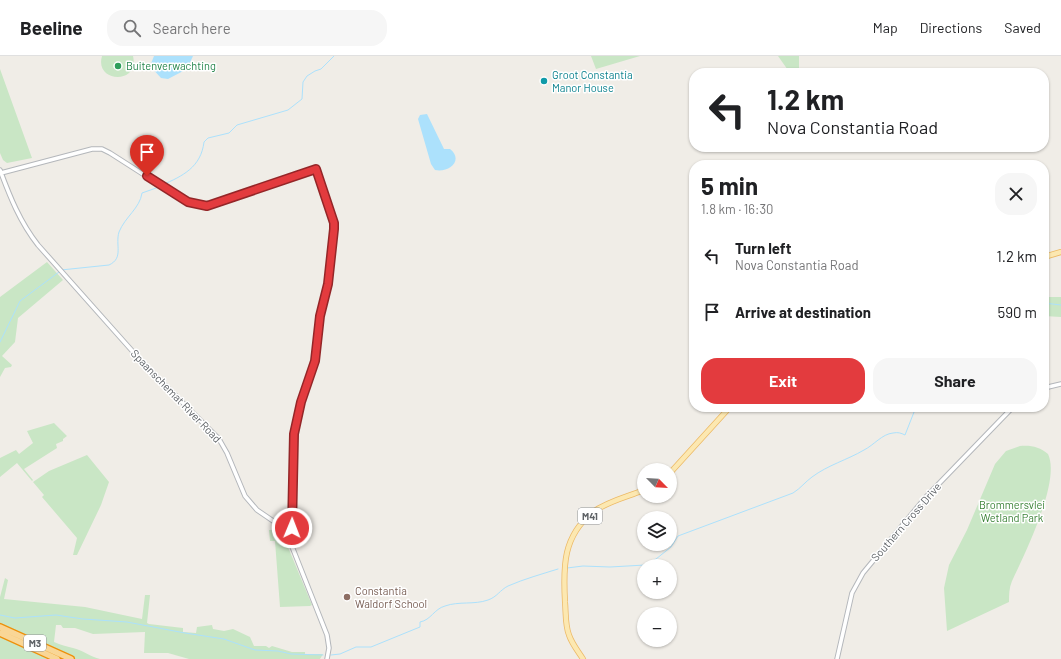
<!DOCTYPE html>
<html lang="en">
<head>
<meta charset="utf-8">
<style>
	:root { --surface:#fff; --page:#f6f6f6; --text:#202124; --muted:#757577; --line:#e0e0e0; --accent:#e33b3e }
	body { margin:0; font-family:Barlow,sans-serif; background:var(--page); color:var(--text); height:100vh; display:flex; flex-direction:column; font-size:15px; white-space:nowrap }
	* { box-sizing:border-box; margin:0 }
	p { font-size:13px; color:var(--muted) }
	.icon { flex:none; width:22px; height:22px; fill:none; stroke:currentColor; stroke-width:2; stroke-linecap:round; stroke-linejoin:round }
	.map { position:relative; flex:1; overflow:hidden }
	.sheet { position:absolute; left:689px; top:104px; width:360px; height:252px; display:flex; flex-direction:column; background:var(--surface); border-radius:16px; box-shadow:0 1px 3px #0004 }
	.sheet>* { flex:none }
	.banner { position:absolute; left:689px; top:12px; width:360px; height:84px; border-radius:16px; box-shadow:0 1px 3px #0004; background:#fff; color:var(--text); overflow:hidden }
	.needle { width:26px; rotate:114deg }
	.fabs { position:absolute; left:637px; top:407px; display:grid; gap:8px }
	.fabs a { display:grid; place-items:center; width:40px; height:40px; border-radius:50%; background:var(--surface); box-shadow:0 1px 3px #0004; font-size:20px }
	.pin { position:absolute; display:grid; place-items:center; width:34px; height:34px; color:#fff; margin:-41px -17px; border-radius:50% 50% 50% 0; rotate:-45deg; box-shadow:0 0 4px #0007 }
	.pin .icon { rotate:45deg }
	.me { position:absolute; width:44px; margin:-22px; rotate:1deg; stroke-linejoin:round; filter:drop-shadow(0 0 3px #0008) }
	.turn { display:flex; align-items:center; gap:14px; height:84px; padding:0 12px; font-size:18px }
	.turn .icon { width:52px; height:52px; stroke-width:2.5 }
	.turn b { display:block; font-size:28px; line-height:34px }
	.round { display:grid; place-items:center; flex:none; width:42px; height:42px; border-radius:16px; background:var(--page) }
	.head { display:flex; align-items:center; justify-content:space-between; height:68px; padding:0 12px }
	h1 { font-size:24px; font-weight:700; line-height:30px }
	.button { display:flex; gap:8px; margin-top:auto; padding:8px 12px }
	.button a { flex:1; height:46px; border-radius:16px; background:var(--accent); color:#fff; font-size:16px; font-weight:700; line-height:46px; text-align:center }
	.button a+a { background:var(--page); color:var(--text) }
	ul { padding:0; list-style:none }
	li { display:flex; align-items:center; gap:12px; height:56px; padding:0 12px }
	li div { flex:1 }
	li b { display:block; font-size:15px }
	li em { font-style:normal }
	header { display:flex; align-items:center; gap:24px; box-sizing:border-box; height:56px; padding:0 20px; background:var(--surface); border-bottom:1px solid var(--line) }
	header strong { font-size:19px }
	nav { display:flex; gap:22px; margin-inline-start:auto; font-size:14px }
	.search { width:280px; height:36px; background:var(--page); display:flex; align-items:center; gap:10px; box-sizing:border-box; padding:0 14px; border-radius:16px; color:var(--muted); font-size:15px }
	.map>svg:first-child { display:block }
	.green { fill:#c9e6c5 }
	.water { fill:#ace1fc }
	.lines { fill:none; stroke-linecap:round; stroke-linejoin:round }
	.stream { stroke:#ace1fc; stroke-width:1 }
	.secondary-casing { stroke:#b4b7bb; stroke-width:5.5 }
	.primary-casing { stroke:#ecb965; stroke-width:6 }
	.highway-casing { stroke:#ee900a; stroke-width:8 }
	.secondary { stroke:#fff; stroke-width:3.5 }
	.primary { stroke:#fce8b1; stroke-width:4.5 }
	.highway { stroke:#f9d696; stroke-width:5.5 }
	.route-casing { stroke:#942628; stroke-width:10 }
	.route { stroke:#e33b3e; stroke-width:7 }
	.leisure-dot { fill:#2e9e5b; stroke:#fff; stroke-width:1.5 }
	.culture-dot { fill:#0f9aa8; stroke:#fff; stroke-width:1.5 }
	.education-dot { fill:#8d6e63; stroke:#fff; stroke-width:1.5 }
	.labels { text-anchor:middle; stroke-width:3; stroke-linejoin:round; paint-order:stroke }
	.shield { fill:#fff; stroke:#8f9295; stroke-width:1 }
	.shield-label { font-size:10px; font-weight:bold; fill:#5f6367 }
	.leisure-label { font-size:11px; fill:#27864d; stroke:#fff; text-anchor:start }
	.culture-label { font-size:11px; fill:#0d838f; stroke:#fff; text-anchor:start }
	.street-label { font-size:11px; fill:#5f6367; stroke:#fff }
	.park-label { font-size:11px; fill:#3d8439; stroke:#fff }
	.education-label { font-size:11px; fill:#785e54; stroke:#fff; text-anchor:start }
</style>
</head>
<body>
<header>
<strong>Beeline</strong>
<div class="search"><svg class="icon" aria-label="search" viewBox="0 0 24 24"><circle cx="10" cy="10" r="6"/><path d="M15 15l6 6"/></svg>Search here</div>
<nav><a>Map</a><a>Directions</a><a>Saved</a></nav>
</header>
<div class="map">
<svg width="1061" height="603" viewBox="0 0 1061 603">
	<rect width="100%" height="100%" fill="#f0ede7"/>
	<path class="green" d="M102,0h31c7,29 -39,27 -31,0z
		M591,0h49l-44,13z
		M778,0h21v17h-9z
		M0,13l32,89 -25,5 -4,-3 -3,-7z
		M47,206l16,18 -45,38 -3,24 -13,14 10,9 -1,2 -6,1 -5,9v-80z
		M1044,241h17v20l-17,-1z
		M54,367l13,13 -4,3v2l-7,3 1,4 -33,21 9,11 -1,1 -15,-18 -17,14v-19l16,-8 3,4 14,-11 -6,-12z
		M1020,390c11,-1 20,1 28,8 13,27 -23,99 -36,127 -3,7 -3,14 -3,21l-62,29 -3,-43 5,-23 18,-35 28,-66 11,-13z
		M87,399l22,27 -8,23 -24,50h-4l4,-17 -35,-41 2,-2 -11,-13 16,-11z
		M269,474h10l4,5 29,70 -2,1 -30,1 -5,-66h-5z
		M5,522l3,2 -4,19 81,8 57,12 3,-24h5l-3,28 2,1 34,4v4l13,1 1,-6 15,-2 1,4 11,2 9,-2 17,8 4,9h12l3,2 3,-2 20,6h13v2h18l-3,5h-131l-21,-6h-24l1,-21 -52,2 -18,-6h-12l-2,-3h-5l-2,17c7,3 12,4 19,6 9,2 18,9 27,11h-100v-62z"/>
	<path class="water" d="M154,0h39l-6,13 -19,10 -7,-1 -11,-12z
		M427,58l17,35h6c14,11 -1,24 -15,21l-4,-6 -13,-45 2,-4z"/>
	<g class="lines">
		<path class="stream" d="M162,129c21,-9 39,-18 42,-43l4,-4 21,-5 8,-8 51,-15 14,-11 1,-17 4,-6 8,-5 6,-2 13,-13
			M61,214l48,-5c15,-7 6,-20 10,-33 6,-15 21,-24 23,-39l17,-6
			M1044,247l17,2
			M0,286l20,-41 39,-29
			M567,512l16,-2 27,1 35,-2 11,-6 15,-12 7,-11 115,-43c8,-5 12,-11 19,-16 16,-12 35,-17 52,-27 10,-5 18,-16 29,-17 5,-1 8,0 12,2l11,-28
			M0,559l15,3 41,-3 27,4 44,3 58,11 39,6 31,11 23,1 13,3 32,1
			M331,599l9,-1 16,-7h15l44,-18 5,-2v-5c11,-2 14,-13 25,-16 14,-5 29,-1 43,-6 9,-3 12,-10 20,-14 16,-7 34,-12 50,-17"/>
		<defs>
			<path id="secondary" d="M0,114c10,27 20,52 38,75l105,118 76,76 8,14 18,43 12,14 22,15 12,19 36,91 2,13 -2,11
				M1,117l91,-24h10l8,4 75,48 12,4h13l106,-36 18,54v6l-6,55 -8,32 -5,45 -14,41 -7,32 -2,97 -4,7
				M1044,332l17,-4
				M837,603l15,-66 11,-20 62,-75 88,-91"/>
			<path id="primary" d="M1044,201l17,-5
				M670,417l60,-66
				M583,603c-5,-8 -11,-15 -14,-24 -4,-10 -3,-22 -4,-33 -2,-36 -2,-66 28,-90 15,-11 34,-15 51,-22"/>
			<path id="highway" d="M0,571l71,32
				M0,577l57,26"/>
		</defs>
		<use href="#secondary" class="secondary-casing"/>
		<use href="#primary" class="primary-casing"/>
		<use href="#highway" class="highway-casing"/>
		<use href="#secondary" class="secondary"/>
		<use href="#primary" class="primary"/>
		<use href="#highway" class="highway"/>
	</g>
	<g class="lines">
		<defs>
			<path id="route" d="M147,120l41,26 19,4 109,-37 18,54v6l-6,55 -8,32 -5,45 -14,41 -7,32 -2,94"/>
		</defs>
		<use href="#route" class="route-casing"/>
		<use href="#route" class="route"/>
	</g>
	<circle class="leisure-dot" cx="118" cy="10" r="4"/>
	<circle class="culture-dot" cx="544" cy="25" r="4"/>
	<circle class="education-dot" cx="347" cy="541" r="4"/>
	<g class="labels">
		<g class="shield">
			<rect x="578" y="452" width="24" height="16" rx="3"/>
			<rect x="24" y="579" width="22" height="16" rx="3"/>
		</g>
		<g class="shield-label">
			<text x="590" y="464">M41</text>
			<text x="35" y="591">M3</text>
		</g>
		<g class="leisure-label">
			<text x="126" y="14">Buitenverwachting</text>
		</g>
		<g class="culture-label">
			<text x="552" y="23">Groot Constantia<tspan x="552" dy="13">Manor House</tspan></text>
		</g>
		<g class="street-label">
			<text transform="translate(176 340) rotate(46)" y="4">Spaanschemat River Road</text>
			<text transform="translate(906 466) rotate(-49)" y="4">Southern Cross Drive</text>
		</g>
		<g class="park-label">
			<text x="1012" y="453">Brommersvlei<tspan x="1012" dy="13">Wetland Park</tspan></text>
		</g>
		<g class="education-label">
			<text x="355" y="539">Constantia<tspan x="355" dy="13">Waldorf School</tspan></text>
		</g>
	</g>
</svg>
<div class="fabs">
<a><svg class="needle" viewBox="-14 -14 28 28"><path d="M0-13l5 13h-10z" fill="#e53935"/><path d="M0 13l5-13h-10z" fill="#757577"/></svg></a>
<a><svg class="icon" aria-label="layers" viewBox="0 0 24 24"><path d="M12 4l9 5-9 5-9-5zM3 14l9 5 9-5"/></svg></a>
<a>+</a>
<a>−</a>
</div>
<div class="pin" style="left:147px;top:120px;background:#d93025"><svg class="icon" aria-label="arrive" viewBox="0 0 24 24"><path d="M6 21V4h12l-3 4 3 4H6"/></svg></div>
<svg class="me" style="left:292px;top:472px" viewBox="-20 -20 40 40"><circle r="17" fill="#e33b3e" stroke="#fff" stroke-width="3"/><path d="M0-11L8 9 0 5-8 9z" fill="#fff"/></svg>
<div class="banner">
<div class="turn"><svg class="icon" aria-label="left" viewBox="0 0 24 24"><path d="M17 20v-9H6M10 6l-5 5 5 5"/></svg><div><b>1.2 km</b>Nova Constantia Road</div></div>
</div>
<section class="sheet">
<div class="head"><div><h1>5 min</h1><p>1.8 km · 16:30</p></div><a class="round"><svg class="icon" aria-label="close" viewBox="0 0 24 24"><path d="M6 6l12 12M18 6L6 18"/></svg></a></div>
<ul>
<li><svg class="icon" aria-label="left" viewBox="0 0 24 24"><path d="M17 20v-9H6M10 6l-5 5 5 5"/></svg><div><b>Turn left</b><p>Nova Constantia Road</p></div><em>1.2 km</em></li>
<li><svg class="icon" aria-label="arrive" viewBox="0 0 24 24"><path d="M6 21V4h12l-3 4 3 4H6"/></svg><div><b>Arrive at destination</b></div><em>590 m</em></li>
</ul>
<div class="button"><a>Exit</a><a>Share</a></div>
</section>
</div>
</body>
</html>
